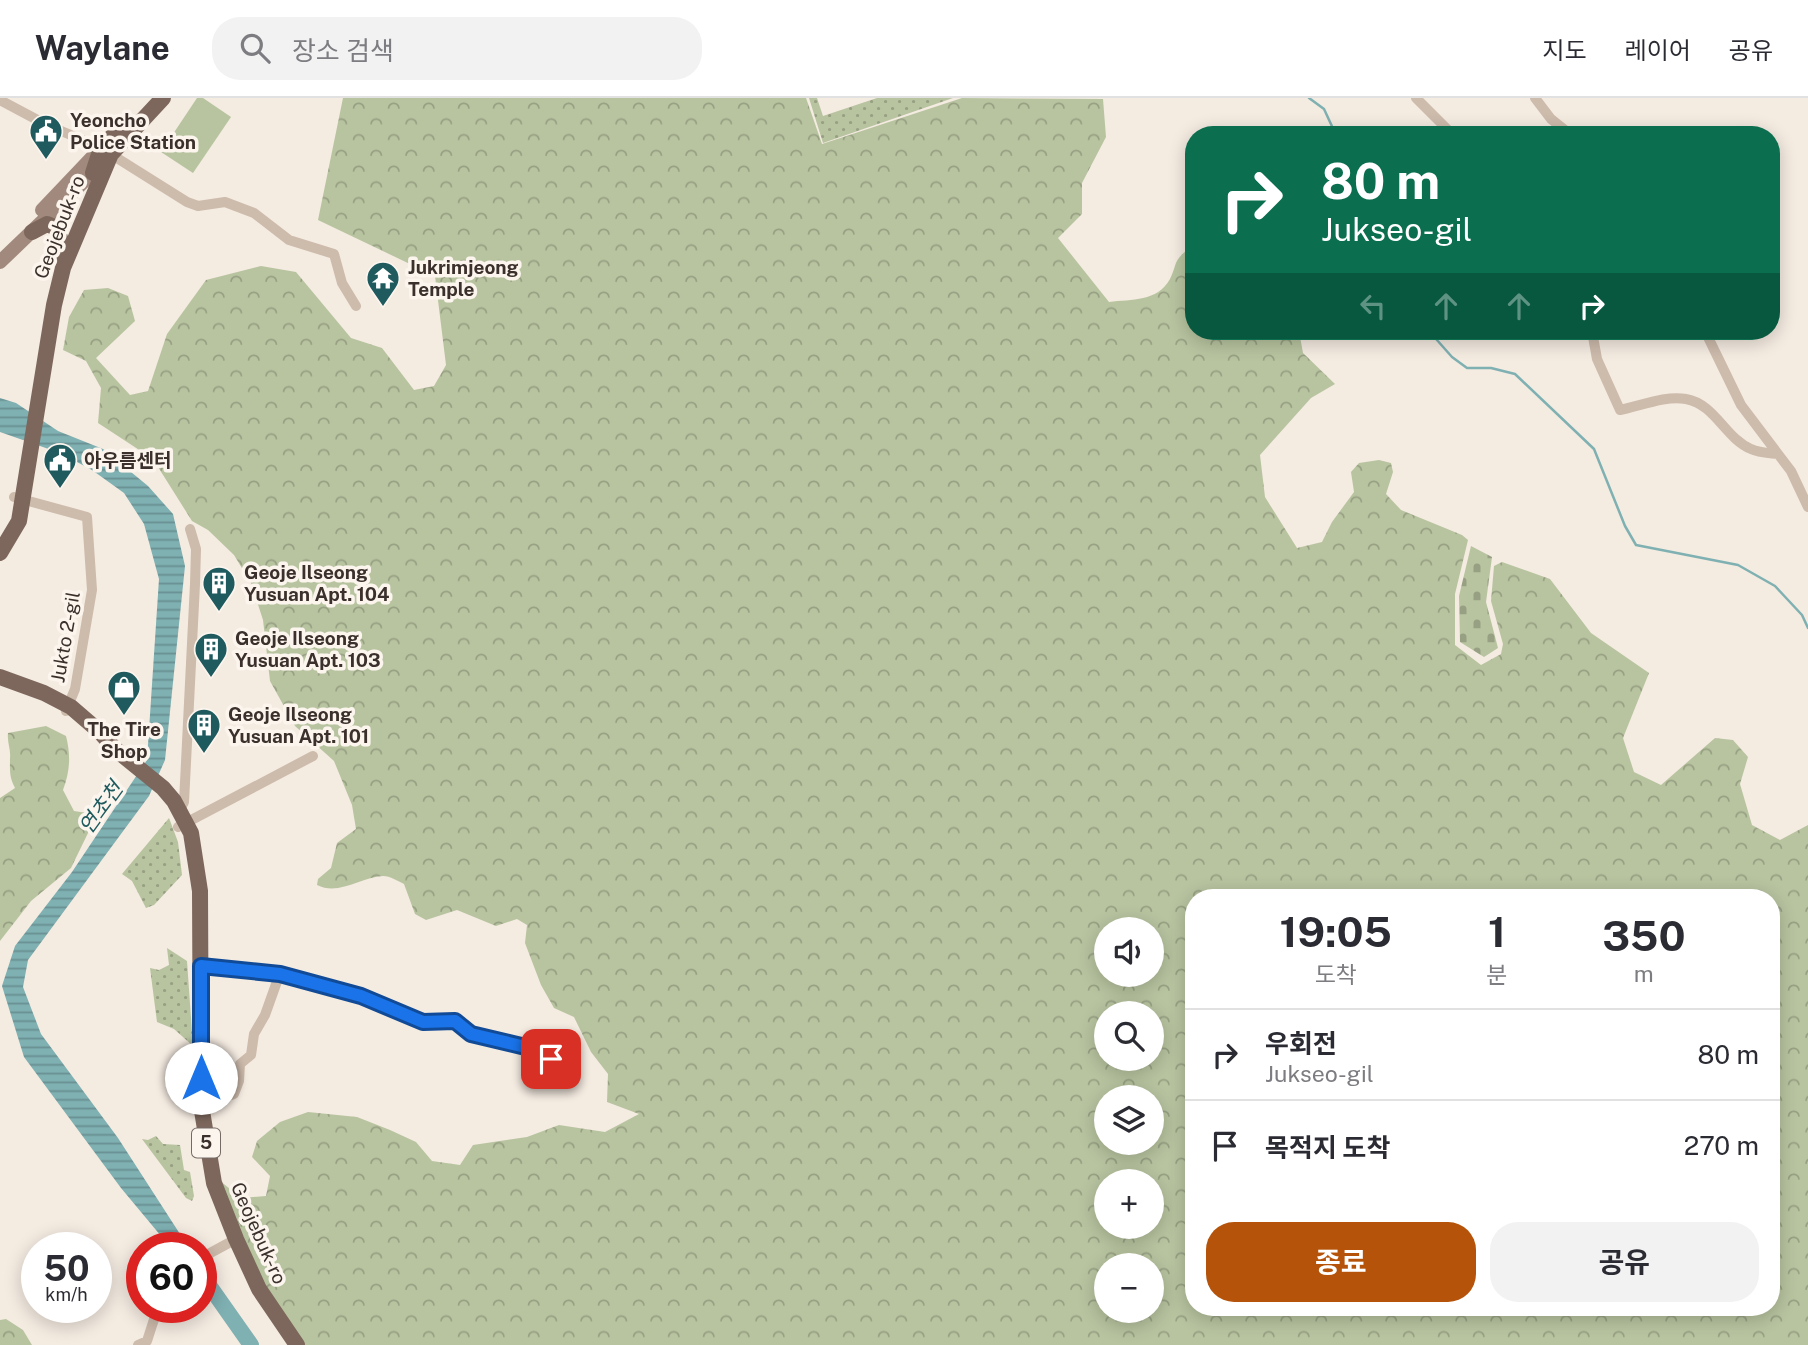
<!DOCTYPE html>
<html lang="ko">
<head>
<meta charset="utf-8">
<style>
	:root { --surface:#fff; --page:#f2f2f3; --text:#2b2b33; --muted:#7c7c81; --line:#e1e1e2; --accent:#b45309 }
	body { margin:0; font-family:"Public Sans","Noto Sans KR",sans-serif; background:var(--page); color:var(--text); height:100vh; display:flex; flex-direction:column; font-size:26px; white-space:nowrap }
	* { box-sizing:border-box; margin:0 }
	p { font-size:23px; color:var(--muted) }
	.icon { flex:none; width:38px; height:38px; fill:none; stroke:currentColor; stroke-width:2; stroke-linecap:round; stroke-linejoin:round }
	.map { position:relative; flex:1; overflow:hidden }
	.sheet { position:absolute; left:1185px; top:791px; width:595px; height:427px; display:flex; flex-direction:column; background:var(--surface); border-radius:28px; box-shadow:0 4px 18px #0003 }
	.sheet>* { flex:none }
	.hud { position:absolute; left:1185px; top:28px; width:595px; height:214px; border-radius:28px; box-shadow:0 4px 18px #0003; background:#0b6e4f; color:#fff; overflow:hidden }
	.tools { position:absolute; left:1094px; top:819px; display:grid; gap:14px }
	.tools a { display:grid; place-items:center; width:70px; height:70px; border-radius:50%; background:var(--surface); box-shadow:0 4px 18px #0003; font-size:35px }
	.speed { position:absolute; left:21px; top:1134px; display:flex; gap:14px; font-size:35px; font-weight:700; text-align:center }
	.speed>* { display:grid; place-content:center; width:91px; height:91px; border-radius:50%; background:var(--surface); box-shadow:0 4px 18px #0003; line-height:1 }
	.speed small { font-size:18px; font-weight:400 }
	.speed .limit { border:10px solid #d22; background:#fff; color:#111 }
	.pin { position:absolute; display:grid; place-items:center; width:60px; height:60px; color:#fff; margin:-30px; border-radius:14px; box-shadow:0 4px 10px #0006 }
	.me { position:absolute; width:77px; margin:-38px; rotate:0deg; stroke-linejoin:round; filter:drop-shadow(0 0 5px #0008) }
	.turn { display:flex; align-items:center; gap:24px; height:147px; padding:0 21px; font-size:32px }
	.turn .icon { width:91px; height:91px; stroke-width:2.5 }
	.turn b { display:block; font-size:49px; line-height:60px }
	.lanes { display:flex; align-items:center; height:66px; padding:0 21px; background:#0003; justify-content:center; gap:35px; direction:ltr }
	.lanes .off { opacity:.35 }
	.eta { display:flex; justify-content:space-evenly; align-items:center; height:119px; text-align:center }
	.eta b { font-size:42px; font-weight:700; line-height:49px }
	.button { display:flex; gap:14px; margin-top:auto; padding:14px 21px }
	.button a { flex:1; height:80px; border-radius:28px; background:var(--accent); color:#fff; font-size:28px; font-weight:700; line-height:80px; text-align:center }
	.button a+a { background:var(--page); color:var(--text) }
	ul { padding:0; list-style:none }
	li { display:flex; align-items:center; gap:21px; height:91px; padding:0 21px; border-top:2px solid var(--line) }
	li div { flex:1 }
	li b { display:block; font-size:26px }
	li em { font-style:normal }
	header { display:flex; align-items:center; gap:42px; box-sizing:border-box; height:98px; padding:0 35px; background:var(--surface); border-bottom:2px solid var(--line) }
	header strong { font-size:33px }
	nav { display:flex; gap:38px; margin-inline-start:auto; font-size:24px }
	.search { width:490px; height:63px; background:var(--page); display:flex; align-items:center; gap:18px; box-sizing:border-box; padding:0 24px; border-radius:28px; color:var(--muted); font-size:26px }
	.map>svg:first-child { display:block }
	.grass { fill:url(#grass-dots) }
	.forest { fill:url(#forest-crowns); fill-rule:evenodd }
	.cemetery { fill:url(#cemetery-stones) }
	.pitch { fill:#b8c4a0 }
	.water { fill:url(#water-rules) }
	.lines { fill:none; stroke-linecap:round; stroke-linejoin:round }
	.stream { stroke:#7fb0b2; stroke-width:2.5 }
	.river { stroke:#7fb0b2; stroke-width:16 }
	.minor { stroke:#cdbbac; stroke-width:10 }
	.secondary { stroke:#a18a7d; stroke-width:14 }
	.primary { stroke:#7d675c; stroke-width:16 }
	.route-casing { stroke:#114b97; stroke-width:18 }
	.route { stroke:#1a73e8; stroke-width:12 }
	.labels { text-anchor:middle; stroke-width:7; stroke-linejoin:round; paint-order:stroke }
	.shield { fill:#fbf5ee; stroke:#756b66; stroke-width:2 }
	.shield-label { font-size:18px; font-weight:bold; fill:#3b302b }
	.poi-label { font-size:19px; font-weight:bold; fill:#3b302b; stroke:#fbf5ee; text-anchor:start }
	.street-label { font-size:19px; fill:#3b302b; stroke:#fbf5ee }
	.water-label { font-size:21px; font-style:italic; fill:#1f5a5e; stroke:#fbf5ee }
</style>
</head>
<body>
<header>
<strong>Waylane</strong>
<div class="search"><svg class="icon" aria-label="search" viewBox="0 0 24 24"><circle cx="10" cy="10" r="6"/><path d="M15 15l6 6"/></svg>장소 검색</div>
<nav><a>지도</a><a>레이어</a><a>공유</a></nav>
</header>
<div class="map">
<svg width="1808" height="1247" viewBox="0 0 1808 1247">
	<defs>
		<pattern id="grass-dots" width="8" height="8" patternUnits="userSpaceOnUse" patternTransform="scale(1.75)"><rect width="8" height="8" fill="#b8c4a0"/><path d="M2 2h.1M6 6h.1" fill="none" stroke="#97a083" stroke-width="1.8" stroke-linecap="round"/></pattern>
		<pattern id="forest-crowns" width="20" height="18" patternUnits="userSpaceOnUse" patternTransform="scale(1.75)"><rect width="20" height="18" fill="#b8c4a0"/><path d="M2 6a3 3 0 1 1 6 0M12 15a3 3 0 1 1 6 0" fill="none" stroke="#97a083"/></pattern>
		<pattern id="cemetery-stones" width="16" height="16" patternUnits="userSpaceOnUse" patternTransform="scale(1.75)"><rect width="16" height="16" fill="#b8c4a0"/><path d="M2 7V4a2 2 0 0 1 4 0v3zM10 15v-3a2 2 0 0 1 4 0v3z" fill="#97a083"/></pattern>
		<pattern id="water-rules" width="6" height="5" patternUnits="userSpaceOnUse" patternTransform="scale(1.75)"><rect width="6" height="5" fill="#7fb0b2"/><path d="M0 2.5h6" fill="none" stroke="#699091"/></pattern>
	</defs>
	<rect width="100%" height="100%" fill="#f4ebe1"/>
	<path class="grass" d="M809,0h8l6,18 54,-18h76l-130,45z
		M169,720l9,24 4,33 -28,30 -8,3 -14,-27 -10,-7z
		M167,850l20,13 6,85 -19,-17 -17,-7 -7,-54 9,2 10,-5z
		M156,1038l7,8 17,1 4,25 6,2 4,24 -2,5 -6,-3 -44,-59 6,1z"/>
	<path class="forest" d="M343,0h463l16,46 140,-46 141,1 3,38 -24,46v31l-24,24 51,64c23,-3 48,0 61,-23 7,-14 3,-18 17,-29l6,1 1,80h105l4,22 32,31 -24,14 -51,57 5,42 32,51 25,-6 10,-20 22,-30 -3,-20 8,-9 20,-3 12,3 2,9 -7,22 15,16 61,25 6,5 -13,54v51l26,20 20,-11 2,-10 -12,-43 3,-35 8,-4 48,17 41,54 58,40 -26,65 11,34 27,13 54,-47 18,2 15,17 -8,27 12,41 28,15 28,-15v520h-1512l-39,-64 -38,-101 22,18 25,-2 4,-20 -18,-19 5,-16 23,-19 28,-10 49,5 33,13 26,12 16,19 28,4 13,-20 54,-8 32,-12 46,7 34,-18 -32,-12 1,-28 -17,-22 -17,-35 -20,-9 -13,-23 -16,-42 2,-18 -10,-6 -21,7 -39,-16 -31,10 -11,-6 -11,-30c-6,-3 -14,-8 -21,-8 -22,1 -44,20 -66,9l1,-6 13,-11 6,-25 19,-14 -4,-24 -18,-44 -39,-35 -25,-45 -7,-61 -12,-37 -17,-28 -26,-25 -16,-9 -39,-62 -55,-36 3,-35 -15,-27 -23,-11 6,-33 15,-27 24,-2 20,8 7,25 -39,37 34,37 18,-4 19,-57 39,-54 55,-14 35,6 55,66 31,10 32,42 20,-4 12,-21 -11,-89 -117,-56zM1194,800h577v409h-577zM1106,831h46v46h-46zM1106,915h46v46h-46zM1106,999h46v46h-46zM1106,1083h46v46h-46zM1106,1167h46v46h-46z
		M46,628l20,10c5,20 4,35 -3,54l11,21 13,2 3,8 -2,12 -17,35 -40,33 -31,40v-143l15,-10c-6,-12 -5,-17 -5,-30 1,-9 -3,-15 -2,-25z
		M6,1221l17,11 9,15h-32v-25z"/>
	<path class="cemetery" d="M1471,448l21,11 -6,45 12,46 -14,9 -24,-15 -1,-46z"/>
	<path class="pitch" d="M197,0h6l28,19 -38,56 -32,-21z"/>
	<path class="water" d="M0,300l16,5 42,28 45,18 45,37 25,28 12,52 -20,194 -16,36 -121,164 -5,27 18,47 77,104 71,110h-18l-50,-60 -97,-131 -22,-71 13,-40 57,-74 75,-112 12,-181 -15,-55 -20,-31 -32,-23 -32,-17 -60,-21z"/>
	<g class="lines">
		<path class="stream" d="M1309,0l15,11 12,26
			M1429,233l23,26 15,11h24l24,6 79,75 31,77 11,19 102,20 37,21 27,29 6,13"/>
		<path class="river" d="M201,1176l50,71"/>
		<path class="minor" d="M1416,0l37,37
			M1535,0l16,21 20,16
			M0,2l45,24 56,24 86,54 11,4 27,-4 29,11 35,27 45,14 8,29 14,23
			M1592,233l5,28 23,51c20,-4 46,-15 66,-11 29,5 39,39 65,50 8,4 19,4 27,5l13,17 17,36
			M1705,233l36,74 37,49
			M14,399l73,20 5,73 -17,99 -9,22
			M179,714l5,-10 11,-218 1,-35 -6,-20
			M178,729l135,-71
			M200,868l80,7 81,23 62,26 32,-1 16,13 63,15 17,10 9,13
			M201,1007l33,-11 5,-13 1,-17 11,-9 3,-21 11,-19 15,-42
			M201,1160l35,-19
			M138,1247l9,-4 11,-34"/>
		<path class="secondary" d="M42,112l58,-61
			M0,164l100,-96"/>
		<path class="primary" d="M93,75l8,-25 22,-23
			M32,134l15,-8 10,4 3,10 -1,15
			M0,455l19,-32 35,-216 9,-37 48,-114 52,-56
			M0,579l44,16 27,14 29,25 15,17 48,39 11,13 17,32 9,58 1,214 13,78 22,56 23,50 38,56"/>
	</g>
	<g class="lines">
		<defs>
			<path id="route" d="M201,980v-112l79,8 81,22 62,26 32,-1 16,13 63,15 17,10"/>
		</defs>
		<use href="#route" class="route-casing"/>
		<use href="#route" class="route"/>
	</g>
	<defs>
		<symbol id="civic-pin" viewBox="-11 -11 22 30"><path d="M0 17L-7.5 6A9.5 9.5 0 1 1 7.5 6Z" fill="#1f5a5e" stroke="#fbf5ee"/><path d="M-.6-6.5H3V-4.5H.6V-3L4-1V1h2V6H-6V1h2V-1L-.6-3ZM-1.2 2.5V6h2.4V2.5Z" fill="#fff"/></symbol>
		<symbol id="temple-pin" viewBox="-11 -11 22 30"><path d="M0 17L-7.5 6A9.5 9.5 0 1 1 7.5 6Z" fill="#1f5a5e" stroke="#fbf5ee"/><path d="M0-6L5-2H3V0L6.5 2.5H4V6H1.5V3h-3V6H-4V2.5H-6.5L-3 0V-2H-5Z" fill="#fff"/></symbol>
		<symbol id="building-pin" viewBox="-11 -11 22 30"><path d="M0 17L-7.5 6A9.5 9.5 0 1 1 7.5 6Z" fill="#1f5a5e" stroke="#fbf5ee"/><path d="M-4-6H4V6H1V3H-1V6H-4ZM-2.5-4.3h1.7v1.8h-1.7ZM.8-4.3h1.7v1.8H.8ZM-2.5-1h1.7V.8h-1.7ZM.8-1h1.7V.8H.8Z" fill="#fff"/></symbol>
		<symbol id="shop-pin" viewBox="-11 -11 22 30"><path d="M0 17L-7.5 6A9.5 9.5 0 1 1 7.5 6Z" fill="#1f5a5e" stroke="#fbf5ee"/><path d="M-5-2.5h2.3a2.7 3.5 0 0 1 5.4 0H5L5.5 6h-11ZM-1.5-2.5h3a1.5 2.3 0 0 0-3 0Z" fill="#fff"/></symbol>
	</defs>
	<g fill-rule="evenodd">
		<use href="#civic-pin" x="27" y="14" width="38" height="52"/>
		<use href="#temple-pin" x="364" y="161" width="38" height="52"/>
		<use href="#civic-pin" x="41" y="343" width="38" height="52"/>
		<use href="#building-pin" x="200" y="466" width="38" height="52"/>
		<use href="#building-pin" x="192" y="532" width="38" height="52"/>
		<use href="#shop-pin" x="105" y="570" width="38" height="52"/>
		<use href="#building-pin" x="185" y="608" width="38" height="52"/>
	</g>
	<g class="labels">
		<rect class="shield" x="192" y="1030.5" width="28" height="29" rx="5"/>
		<g class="shield-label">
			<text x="206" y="1051">5</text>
		</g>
		<g class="poi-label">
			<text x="70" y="29">Yeoncho<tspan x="70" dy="22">Police Station</tspan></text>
			<text x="408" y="176">Jukrimjeong<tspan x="408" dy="22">Temple</tspan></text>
			<text x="84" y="369">아우름센터</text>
			<text x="244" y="481">Geoje Ilseong<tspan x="244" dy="22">Yusuan Apt. 104</tspan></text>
			<text x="235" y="547">Geoje Ilseong<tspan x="235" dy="22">Yusuan Apt. 103</tspan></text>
			<text x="228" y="623">Geoje Ilseong<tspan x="228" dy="22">Yusuan Apt. 101</tspan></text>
			<text x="124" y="638" text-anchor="middle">The Tire<tspan x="124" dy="22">Shop</tspan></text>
		</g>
		<g class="street-label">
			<text transform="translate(59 129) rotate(-69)" y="7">Geojebuk-ro</text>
			<text transform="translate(65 539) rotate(-80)" y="7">Jukto 2-gil</text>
			<text transform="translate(259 1135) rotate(66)" y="7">Geojebuk-ro</text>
		</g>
		<g class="water-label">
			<text transform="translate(101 710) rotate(-54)" y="7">연초천</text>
		</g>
	</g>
</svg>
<div class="tools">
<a><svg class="icon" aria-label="sound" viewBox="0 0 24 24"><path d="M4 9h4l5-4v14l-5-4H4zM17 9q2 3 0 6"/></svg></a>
<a><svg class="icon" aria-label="search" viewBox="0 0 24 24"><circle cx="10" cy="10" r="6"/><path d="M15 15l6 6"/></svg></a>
<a><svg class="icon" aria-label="layers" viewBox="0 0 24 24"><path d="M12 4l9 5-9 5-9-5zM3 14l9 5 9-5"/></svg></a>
<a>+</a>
<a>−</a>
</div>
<div class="speed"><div>50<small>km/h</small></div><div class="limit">60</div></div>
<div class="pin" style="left:551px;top:961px;background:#d93025"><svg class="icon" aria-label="arrive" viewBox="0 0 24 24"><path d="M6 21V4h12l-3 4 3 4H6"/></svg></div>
<svg class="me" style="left:201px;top:980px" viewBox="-20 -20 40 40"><circle r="19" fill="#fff"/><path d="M0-13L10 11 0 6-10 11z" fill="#1a73e8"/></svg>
<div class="hud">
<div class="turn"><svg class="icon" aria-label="right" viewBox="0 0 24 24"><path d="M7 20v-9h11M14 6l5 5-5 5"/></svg><div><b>80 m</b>Jukseo-gil</div></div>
<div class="lanes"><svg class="icon off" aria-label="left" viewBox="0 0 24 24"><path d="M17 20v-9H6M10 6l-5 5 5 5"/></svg><svg class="icon off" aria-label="ahead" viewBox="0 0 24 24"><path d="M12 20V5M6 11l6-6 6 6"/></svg><svg class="icon off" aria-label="ahead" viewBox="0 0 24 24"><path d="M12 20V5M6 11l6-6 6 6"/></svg><svg class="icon" aria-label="right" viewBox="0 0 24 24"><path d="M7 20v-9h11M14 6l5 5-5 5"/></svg></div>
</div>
<section class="sheet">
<div class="eta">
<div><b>19:05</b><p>도착</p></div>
<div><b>1</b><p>분</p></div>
<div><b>350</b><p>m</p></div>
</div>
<ul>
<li><svg class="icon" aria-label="right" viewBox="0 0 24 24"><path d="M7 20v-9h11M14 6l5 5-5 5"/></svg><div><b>우회전</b><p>Jukseo-gil</p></div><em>80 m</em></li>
<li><svg class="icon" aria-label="arrive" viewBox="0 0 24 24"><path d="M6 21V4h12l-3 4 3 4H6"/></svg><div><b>목적지 도착</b></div><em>270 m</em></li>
</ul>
<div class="button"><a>종료</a><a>공유</a></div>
</section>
</div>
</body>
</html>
